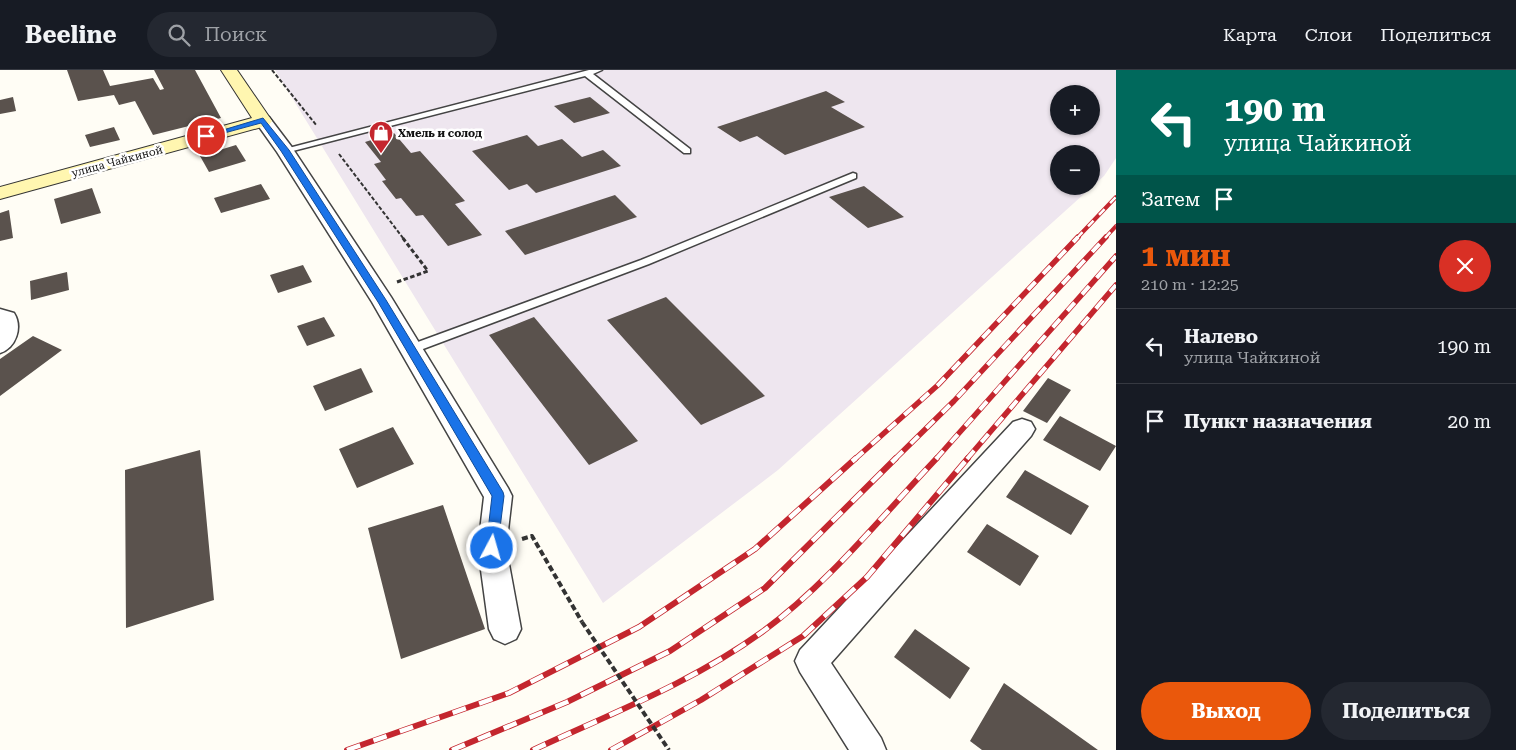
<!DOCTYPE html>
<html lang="ru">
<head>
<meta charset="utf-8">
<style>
	:root { --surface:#171b24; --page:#242831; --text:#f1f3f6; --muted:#9ea1a6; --line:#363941; --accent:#ea580c }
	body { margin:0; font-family:"Roboto Serif",serif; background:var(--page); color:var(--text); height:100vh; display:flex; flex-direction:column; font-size:19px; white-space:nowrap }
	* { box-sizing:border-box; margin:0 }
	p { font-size:16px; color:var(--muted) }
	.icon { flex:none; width:28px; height:28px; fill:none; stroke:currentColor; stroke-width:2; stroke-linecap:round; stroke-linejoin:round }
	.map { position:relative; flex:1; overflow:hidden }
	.sheet { display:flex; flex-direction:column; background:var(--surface); width:400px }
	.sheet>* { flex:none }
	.top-card { background:#00695c; color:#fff; overflow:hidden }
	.fabs { position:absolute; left:1050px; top:15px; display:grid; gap:10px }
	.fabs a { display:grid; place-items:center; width:50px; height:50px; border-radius:50%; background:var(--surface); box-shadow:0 1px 4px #0004; font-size:25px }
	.pin { position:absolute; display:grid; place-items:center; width:42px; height:42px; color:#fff; margin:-21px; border:2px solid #fff; border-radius:50%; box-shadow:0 1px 5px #0007 }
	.me { position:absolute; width:55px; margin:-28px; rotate:6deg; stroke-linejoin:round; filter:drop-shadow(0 0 4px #0008) }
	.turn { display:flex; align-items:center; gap:18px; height:105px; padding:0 25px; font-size:22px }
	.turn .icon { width:65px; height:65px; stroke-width:2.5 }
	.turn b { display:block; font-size:35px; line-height:42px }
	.then { display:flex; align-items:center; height:48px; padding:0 25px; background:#0003; gap:10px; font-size:19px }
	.round { display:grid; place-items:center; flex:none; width:52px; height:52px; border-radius:26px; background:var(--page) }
	.overview { display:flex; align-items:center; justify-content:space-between; height:85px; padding:0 25px }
	h1 { font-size:30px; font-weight:700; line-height:38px; color:var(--accent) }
	.cta { display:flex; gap:10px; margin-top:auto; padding:10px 25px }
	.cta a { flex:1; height:58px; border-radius:30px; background:var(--accent); color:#fff; font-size:20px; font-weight:700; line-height:58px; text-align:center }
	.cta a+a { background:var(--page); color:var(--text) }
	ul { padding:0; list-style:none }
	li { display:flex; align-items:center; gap:15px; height:75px; padding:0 25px; border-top:1px solid var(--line) }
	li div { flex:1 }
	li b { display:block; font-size:19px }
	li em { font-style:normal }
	header { display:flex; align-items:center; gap:30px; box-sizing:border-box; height:70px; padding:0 25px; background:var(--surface); border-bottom:1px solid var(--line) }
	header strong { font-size:24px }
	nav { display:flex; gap:28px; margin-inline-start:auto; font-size:18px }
	.search { width:350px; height:45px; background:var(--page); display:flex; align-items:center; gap:12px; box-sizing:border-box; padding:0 18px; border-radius:28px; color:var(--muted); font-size:19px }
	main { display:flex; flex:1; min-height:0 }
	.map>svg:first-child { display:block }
	.industrial { fill:#eee6ef; fill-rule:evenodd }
	.building { fill:#5a524d }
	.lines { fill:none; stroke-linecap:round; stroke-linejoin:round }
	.lane-casing { stroke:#444; stroke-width:3 }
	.street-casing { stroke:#444; stroke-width:3 }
	.secondary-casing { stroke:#333; stroke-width:2 }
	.path-far2 { stroke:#333; stroke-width:2; stroke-dasharray:4 2; stroke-linecap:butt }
	.path-far1 { stroke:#333; stroke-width:3; stroke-dasharray:4.5 2.5; stroke-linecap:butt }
	.path { stroke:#333; stroke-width:4; stroke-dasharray:6 3; stroke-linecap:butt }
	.lane { fill:#fff; fill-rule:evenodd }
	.street { fill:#fff; fill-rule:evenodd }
	.secondary { fill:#fff6b0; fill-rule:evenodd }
	.rail-far2-casing { stroke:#c4262e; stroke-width:4 }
	.rail-far1-casing { stroke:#c4262e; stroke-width:5.5 }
	.rail-casing { stroke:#c4262e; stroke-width:6 }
	.rail-far2 { stroke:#fff; stroke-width:2.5; stroke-dasharray:8; stroke-linecap:butt }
	.rail-far1 { stroke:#fff; stroke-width:4; stroke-dasharray:11; stroke-linecap:butt }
	.rail { stroke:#fff; stroke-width:4.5; stroke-dasharray:14; stroke-linecap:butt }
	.path-bridge { stroke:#333; stroke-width:4; stroke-dasharray:6 3; stroke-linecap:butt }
	.route { fill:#1a73e8; stroke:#114b97 }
	.labels { text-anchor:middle; stroke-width:5; stroke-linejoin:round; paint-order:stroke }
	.far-poi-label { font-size:11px; font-weight:bold; fill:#111; stroke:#fff; text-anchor:start }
	.far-street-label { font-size:11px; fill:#111; stroke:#fff }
</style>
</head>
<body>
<header>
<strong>Beeline</strong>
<div class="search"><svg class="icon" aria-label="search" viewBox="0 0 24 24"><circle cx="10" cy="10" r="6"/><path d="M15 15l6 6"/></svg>Поиск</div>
<nav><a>Карта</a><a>Слои</a><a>Поделиться</a></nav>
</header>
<main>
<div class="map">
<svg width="1116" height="680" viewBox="0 0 1116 680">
	<rect width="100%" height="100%" fill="#fffdf5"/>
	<path class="industrial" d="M275,0h841v88l-12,18 -326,294 -175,133zM1059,24h32v32h-32zM1059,84h32v32h-32z"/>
	<path class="building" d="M67,0h36l7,16 43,-8 7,12 4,-1 -10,-19h41l26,48 -68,17 -18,-34 -16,4 -5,-10 -36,6z
		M826,21l19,11 -14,5 34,20 -80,28 -28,-19 -17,6 -23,-15z
		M13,27l3,14 -16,3v-14z
		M590,27l20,16 -36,10 -20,-17z
		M114,57l6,13 -30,7 -5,-12z
		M394,63l17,20 9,-2 45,50 -10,3 27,31 -34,11 -25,-31 -7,1 -15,-18 -5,1 -14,-18 4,-1 -12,-16 7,-2 -16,-20z
		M527,65l11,11 24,-7 20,18 21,-7 18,16 -85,27 -9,-9 -18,6 -37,-39z
		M236,75l10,16 -37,11 -9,-16z
		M261,114l9,15 -49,14 -7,-15z
		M864,116l40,31 -36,11 -39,-31z
		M92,118l9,25 -40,11 -7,-25z
		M615,125l22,22 -112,38 -20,-24z
		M9,140l4,28 -13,3v-28z
		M303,195l9,17 -34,11 -8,-18z
		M67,202l2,18 -38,10 -1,-19z
		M666,227l99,99 -64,29 -94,-105z
		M324,247l11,19 -28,10 -10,-20z
		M534,247l104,124 -49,24 -100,-130z
		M33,266l29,14 -62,46v-37z
		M361,298l12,24 -48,19 -12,-25z
		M1048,308l23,12 -24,33 -24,-12z
		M1060,346l56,30 -16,25 -57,-31z
		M393,357l21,37 -57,24 -18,-39z
		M200,380l14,150 -88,28 -1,-158z
		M1025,400l64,36 -18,29 -65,-38z
		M443,435l42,124 -84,30 -33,-131z
		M987,454l52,32 -19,30 -53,-34z
		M915,559l55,39 -20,31 -56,-42z
		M1004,613l94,67h-116l-12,-9z"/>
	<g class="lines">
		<defs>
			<path id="lane" d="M589,0h13l-9,4 97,75v4h-6l-99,-77 -300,77 -4,-3z
				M853,103l3,1v4l-207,86 -234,88 -4,1 -6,-4 2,-3 234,-86z"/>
			<path id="street" d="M263,46l6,1 22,29 100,151 117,191 4,8 -6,52 15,81 -5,10 -11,5 -11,-5 -5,-10 -11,-81 6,-51 -112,-195 -95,-150 -22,-31 2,-4z
				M0,239l14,4c9,14 2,35 -14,40z
				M1022,349l9,3 4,7 -4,7 -200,227 50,75 5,12h-37l-49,-78 -5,-11 5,-11 213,-228z"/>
			<path id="secondary" d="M221,0h16l35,51 -3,4 -269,74v-12l252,-69z"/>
		</defs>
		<use href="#lane" class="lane-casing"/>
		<use href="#street" class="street-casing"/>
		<use href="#secondary" class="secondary-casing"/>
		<path class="path-far2" d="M272,0l45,56
			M339,84l64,84"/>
		<path class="path-far1" d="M397,212l31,-11 -26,-34"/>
		<path class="path" d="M522,469l10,-3 50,86"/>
		<use href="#lane" class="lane"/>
		<use href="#street" class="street"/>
		<use href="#secondary" class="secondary"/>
		<defs>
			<path id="rail-far2" d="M1077,168l39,-41
				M1105,168l11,-12"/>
			<path id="rail-far1" d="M855,389l83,-74 140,-148
				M895,389l59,-58 152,-164
				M936,389l180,-203
				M967,389l149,-174"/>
			<path id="rail" d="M347,680l162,-57 130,-66 116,-78 101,-91
				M452,680l115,-48 103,-51 95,-63 131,-130
				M533,680c77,-36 160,-68 229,-118 66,-48 119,-115 175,-174
				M611,680l90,-50 102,-64 64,-59 101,-119"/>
		</defs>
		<use href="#rail-far2" class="rail-far2-casing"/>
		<use href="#rail-far1" class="rail-far1-casing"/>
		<use href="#rail" class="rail-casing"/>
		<use href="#rail-far2" class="rail-far2"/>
		<use href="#rail-far1" class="rail-far1"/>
		<use href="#rail" class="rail"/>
		<path class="path-bridge" d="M582,552l87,128"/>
	</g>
	<path class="route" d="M263,48l26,32 97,150 117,192 1,4 -7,56h-9l-2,-4 6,-52 -114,-194 -97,-151 -20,-28 -55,15 -3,-2z"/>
	<defs>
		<symbol id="shop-pin" viewBox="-11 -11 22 30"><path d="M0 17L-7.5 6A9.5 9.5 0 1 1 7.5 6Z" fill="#c4262e" stroke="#fff"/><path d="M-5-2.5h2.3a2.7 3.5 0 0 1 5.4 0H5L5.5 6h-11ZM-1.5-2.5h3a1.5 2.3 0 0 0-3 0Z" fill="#fff"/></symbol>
	</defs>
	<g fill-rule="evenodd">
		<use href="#shop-pin" x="367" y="49" width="28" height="38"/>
	</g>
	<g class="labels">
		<g class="far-poi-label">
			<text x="398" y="67">Хмель и солод</text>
		</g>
		<g class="far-street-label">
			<text transform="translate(117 91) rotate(-15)" y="4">улица Чайкиной</text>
		</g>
	</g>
</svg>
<div class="fabs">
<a>+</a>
<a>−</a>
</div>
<div class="pin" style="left:206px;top:66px;background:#d93025"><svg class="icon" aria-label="arrive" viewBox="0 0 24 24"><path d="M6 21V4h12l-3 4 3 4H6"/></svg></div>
<svg class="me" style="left:492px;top:478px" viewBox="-20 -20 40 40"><circle r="17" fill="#1a73e8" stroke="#fff" stroke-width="3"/><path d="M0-11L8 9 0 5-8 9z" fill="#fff"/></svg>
</div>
<section class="sheet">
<div class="top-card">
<div class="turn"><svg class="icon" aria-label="left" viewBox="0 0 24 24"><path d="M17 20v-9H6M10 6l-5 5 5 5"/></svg><div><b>190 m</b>улица Чайкиной</div></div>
<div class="then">Затем<svg class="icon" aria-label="arrive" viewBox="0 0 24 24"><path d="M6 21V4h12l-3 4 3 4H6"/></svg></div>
</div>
<div class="overview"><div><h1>1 мин</h1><p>210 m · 12:25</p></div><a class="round" style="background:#d93025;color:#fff"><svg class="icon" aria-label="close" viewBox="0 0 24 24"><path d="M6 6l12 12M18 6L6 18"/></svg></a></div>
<ul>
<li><svg class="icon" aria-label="left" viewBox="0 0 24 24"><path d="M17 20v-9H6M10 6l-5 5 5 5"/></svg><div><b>Налево</b><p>улица Чайкиной</p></div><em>190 m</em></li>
<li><svg class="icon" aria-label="arrive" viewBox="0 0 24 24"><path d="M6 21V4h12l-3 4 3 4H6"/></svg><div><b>Пункт назначения</b></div><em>20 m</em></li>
</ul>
<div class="cta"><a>Выход</a><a>Поделиться</a></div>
</section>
</main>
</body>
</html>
